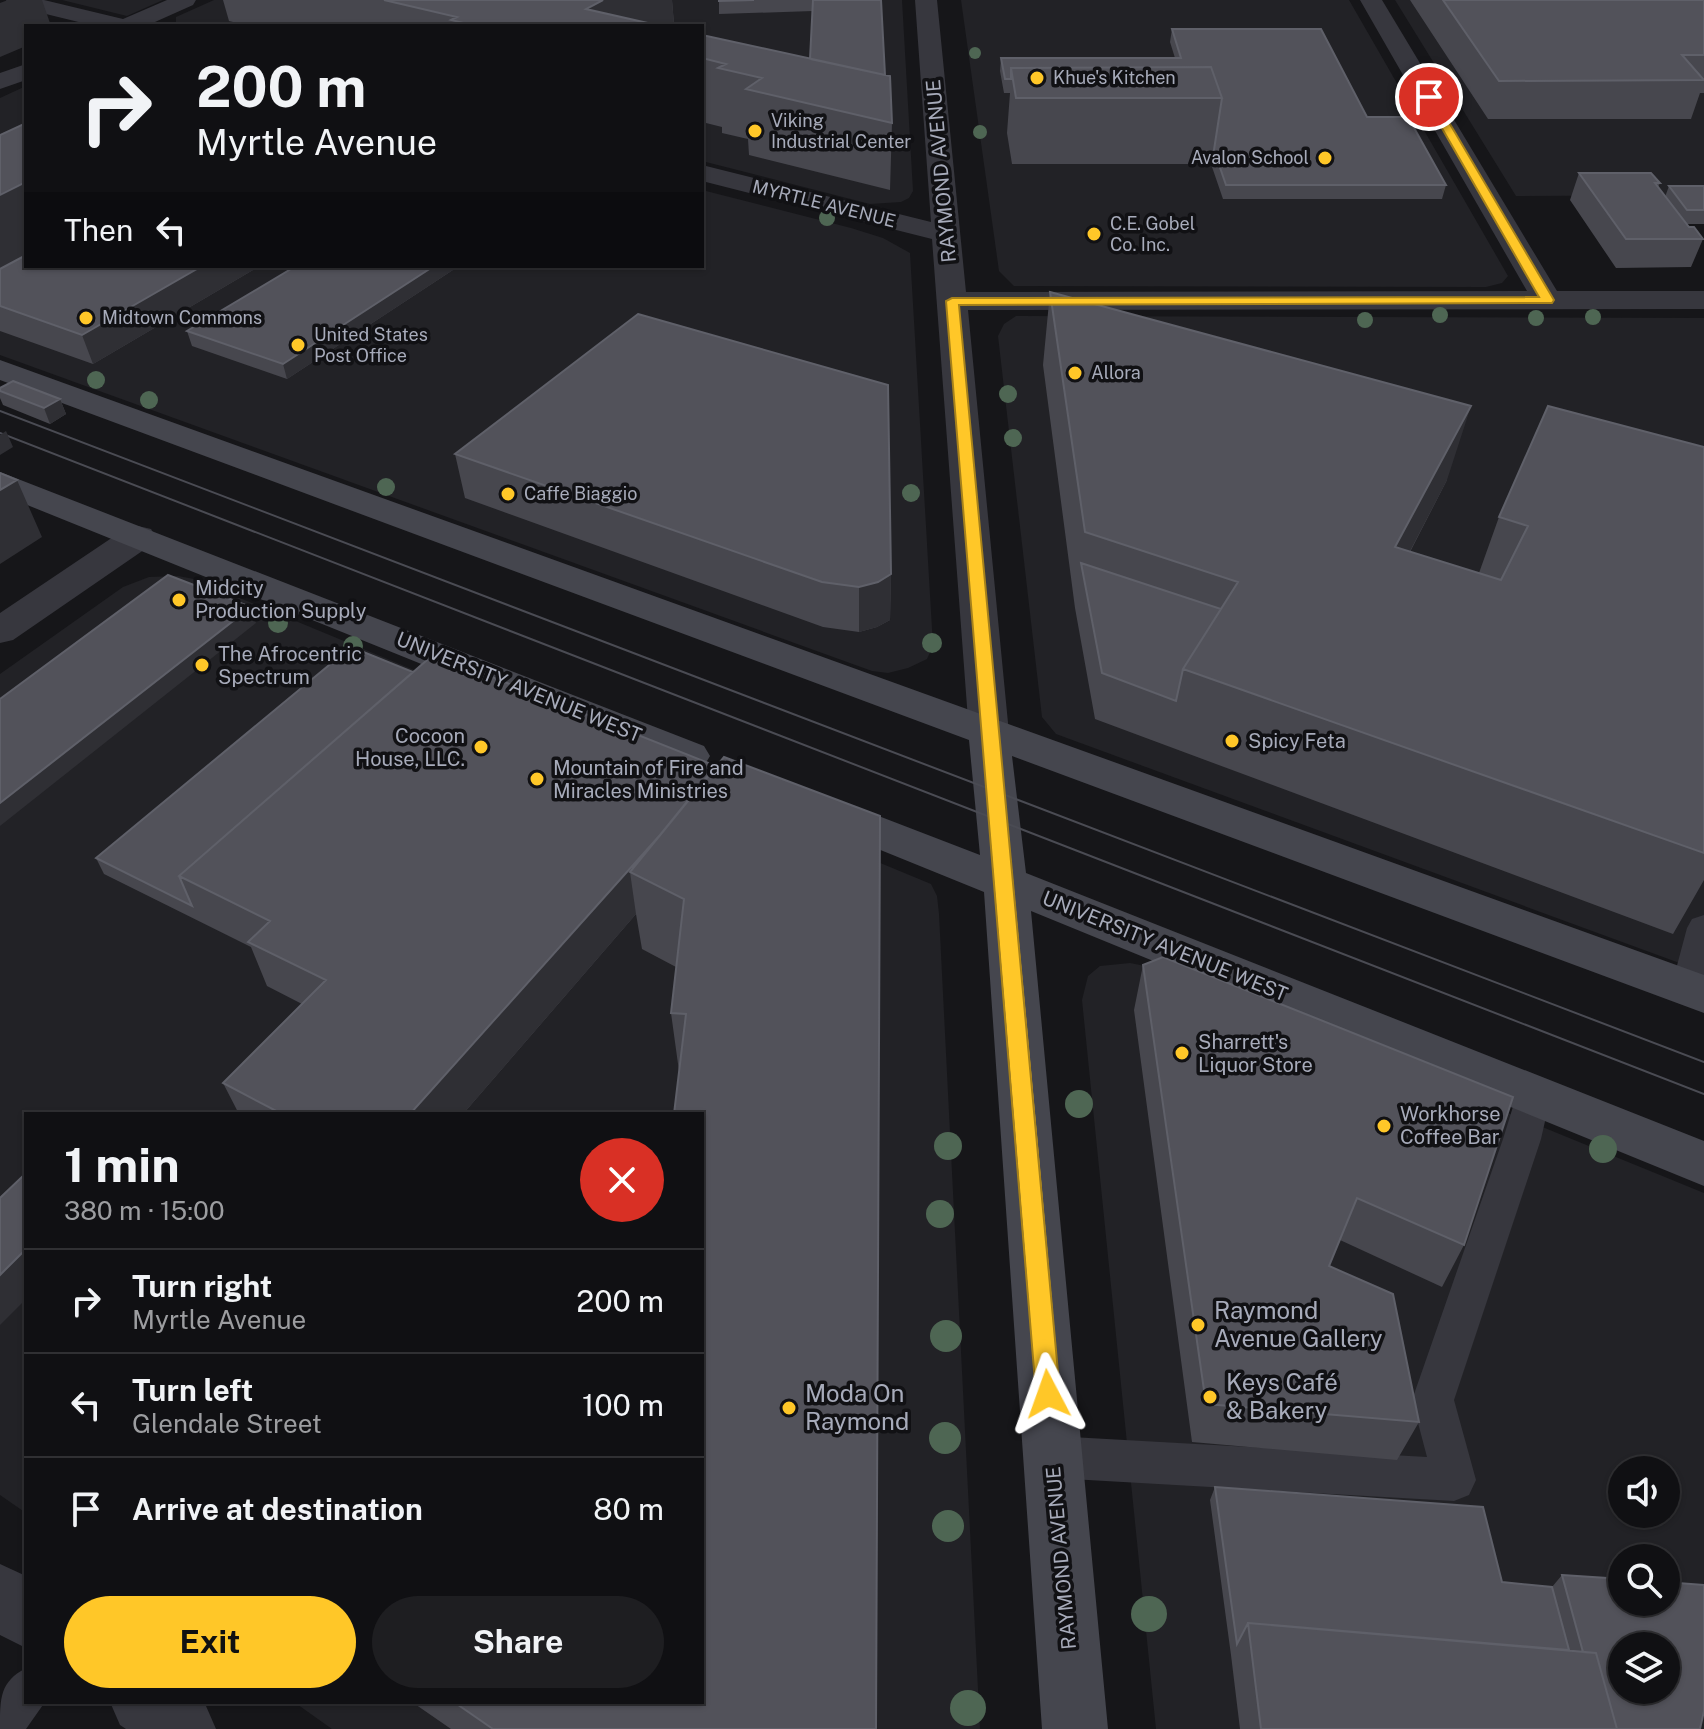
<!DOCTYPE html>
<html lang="en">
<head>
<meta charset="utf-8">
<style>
	:root { --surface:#101013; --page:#1e1e21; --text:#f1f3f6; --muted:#9c9da0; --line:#303033; --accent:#ffc728 }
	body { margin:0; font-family:"Public Sans",sans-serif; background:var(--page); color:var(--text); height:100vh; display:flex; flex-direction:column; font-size:30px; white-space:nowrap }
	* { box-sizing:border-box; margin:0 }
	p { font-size:26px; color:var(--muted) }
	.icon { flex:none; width:44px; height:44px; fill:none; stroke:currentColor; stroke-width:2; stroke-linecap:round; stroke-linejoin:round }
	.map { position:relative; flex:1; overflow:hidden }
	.drawer { position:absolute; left:24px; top:1112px; width:680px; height:592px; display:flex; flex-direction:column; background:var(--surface); border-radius:0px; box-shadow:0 2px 6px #0004,0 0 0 2px var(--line) }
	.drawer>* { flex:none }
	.top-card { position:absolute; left:24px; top:24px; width:680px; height:244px; border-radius:0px; box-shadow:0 2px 6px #0004,0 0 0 2px var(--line); background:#101013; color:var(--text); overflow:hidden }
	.buttons { position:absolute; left:1608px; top:1456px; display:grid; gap:16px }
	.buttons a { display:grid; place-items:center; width:72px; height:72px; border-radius:50%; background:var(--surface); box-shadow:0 2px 6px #0004,0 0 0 2px var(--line); font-size:40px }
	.pin { position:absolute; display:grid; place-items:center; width:68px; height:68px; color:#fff; margin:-34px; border:4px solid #fff; border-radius:50%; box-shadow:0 2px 8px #0007 }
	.me { position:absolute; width:88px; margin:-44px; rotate:356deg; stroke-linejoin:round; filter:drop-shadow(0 0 6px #0008) }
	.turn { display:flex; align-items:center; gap:28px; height:168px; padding:0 40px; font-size:36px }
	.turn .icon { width:104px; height:104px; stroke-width:2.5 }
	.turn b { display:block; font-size:56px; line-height:68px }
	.then { display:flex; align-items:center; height:76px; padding:0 40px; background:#0003; gap:16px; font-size:30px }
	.round { display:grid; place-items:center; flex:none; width:84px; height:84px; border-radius:42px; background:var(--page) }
	.overview { display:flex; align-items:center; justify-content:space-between; height:136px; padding:0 40px }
	h1 { font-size:48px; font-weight:700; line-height:60px }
	.cta { display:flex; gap:16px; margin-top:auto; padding:16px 40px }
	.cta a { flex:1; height:92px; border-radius:48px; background:var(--accent); color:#111; font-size:32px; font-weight:700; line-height:92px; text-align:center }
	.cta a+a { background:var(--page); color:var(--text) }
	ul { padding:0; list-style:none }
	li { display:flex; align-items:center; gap:24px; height:104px; padding:0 40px; border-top:2px solid var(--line) }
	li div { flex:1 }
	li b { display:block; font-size:30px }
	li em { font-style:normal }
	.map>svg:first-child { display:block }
	.built { fill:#222226; fill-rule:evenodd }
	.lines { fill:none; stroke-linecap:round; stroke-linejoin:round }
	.lane { fill:#37373e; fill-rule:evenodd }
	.street { fill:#37373e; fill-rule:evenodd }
	.secondary { fill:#45464e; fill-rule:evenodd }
	.tram { stroke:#4a4b53; stroke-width:2 }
	.tree { fill:#4e6653 }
	.wall { fill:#47474e }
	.shaded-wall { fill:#2f2f34 }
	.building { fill:#52525a; stroke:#5f6069; stroke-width:2; fill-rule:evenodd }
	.route { fill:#ffc728; stroke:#a6811a; stroke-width:2 }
	.poi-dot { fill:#ffc728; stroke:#111114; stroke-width:3 }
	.labels { text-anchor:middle; stroke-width:7; stroke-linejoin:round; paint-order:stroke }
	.far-poi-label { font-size:18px; fill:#a7abba; stroke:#111114; text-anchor:start }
	.far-street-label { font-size:18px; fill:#a7abba; stroke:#111114 }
	.street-label { font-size:20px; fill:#a7abba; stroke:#111114 }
	.poi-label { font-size:20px; fill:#a7abba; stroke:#111114; text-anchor:start }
	.near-poi-label { font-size:24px; fill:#a7abba; stroke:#111114; text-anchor:start }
</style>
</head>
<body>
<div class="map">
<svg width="1704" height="1729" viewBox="0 0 1704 1729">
	<rect width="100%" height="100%" fill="#161619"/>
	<path class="built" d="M62,0h101l-36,16z
		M214,0h688l11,191 -4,7 -8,4 -31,2 -168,-43v-135h-526v-9z
		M961,0h388l159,276 -6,7 -16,4 -472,-1 -15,-15z
		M1395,0h309v195l-188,1z
		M26,86v180h676v-76l149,38 32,10 27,15 23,393 -6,13 -19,9 -20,5 -16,-2 -872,-316v-257z
		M1016,316l688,2v654l-648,-238 -14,-17 -44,-381 6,-12z
		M178,576l16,3 737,305 6,12 2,18 41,815h-648l-38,-27h408v-588h-676v399l-26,-18v-821l123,-87 26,-10z
		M1130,963l20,4 554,226v536h-548l-74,-729 6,-24 12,-10zM1622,1470h44v44h-44zM1622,1558h44v44h-44zM1622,1646h44v44h-44z"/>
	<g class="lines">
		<path class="lane" d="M1704,915v75l-4,7 -12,4 -12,-4 -5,-9 16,-60 5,-9z
			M1533,1080l13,4 5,11 -10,44 -87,261 22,80 -7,15 -15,6 -401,-23 -15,-6 -6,-15 6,-15 15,-6 374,21 -15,-57 91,-261 17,-55z
			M26,1668v34h19l-19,27h-26c0,-32 0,-47 26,-61z"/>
		<path class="street" d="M6,0h38l79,19 44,-19h29l-3,5 -47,21h-51l-86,-21z
			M915,0h22l29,292 561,-1 -167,-291h22l175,291h147v18l-736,1 41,423 -6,10 -14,4 -14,-4 -6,-10 -37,-494 -230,-58v-16l229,57z
			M26,64v16l-26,9v-16z
			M138,526l13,3 5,8 -5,8 -138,95 -13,3v-30l125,-84z
			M0,1564l26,12v72l-26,-13z
			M110,1702h91l5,4 10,23h-90l-6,-4z"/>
		<path class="secondary" d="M0,360l1704,615v38l-692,-257 14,117 678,268v45l-673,-275 77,818h-66l-58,-837 -175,-71 -6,-11 6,-11 15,-4 156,60 -11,-115 -969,-360z
			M0,472l704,274 6,10 -6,10 -15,4 -15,-4 -674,-272z"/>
		<path class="tram" d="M0,411l1704,651
			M0,433l1704,661"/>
	</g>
	<g class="tree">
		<circle cx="975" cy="53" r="6"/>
		<circle cx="980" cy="132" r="7"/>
		<circle cx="827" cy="218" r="8"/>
		<circle cx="1440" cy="315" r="8"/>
		<circle cx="1593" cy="317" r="8"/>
		<circle cx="1536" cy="318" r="8"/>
		<circle cx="1365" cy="320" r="8"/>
		<circle cx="96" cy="380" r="9"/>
		<circle cx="1008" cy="394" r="9"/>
		<circle cx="149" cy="400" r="9"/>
		<circle cx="1013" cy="438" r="9"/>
		<circle cx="386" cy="487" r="9"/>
		<circle cx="911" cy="493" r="9"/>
		<circle cx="278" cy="623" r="10"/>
		<circle cx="932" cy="643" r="10"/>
		<circle cx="353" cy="646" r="10"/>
		<circle cx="1079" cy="1104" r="14"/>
		<circle cx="948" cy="1146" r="14"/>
		<circle cx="1603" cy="1149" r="14"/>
		<circle cx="940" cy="1214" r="14"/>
		<circle cx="946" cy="1336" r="16"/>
		<circle cx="945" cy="1438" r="16"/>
		<circle cx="948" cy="1526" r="16"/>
		<circle cx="1149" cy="1614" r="18"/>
		<circle cx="968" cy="1708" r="18"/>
	</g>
	<path class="wall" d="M223,0h449l2,24 -4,2h-421l-20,-5z
		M719,0h162l4,75 7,48 -2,67 -141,-35 -1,-16 -26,-6v-6l-20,-5v-87l108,24 3,-48 -94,3z
		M1410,0h294v93h-4l-9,26h-203z
		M1172,29l195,88 79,68 -4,14h-219l-12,-35h-199l-5,-31 3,-40h-6l-4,-22 1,-13h174l-5,-16z
		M0,135l26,131h234l-167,98 -93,-33z
		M1579,173l81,10 -2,4 7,10 4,-11h35v38h-18l17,15 -12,28 -75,1 -46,-68z
		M296,266h163l-172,113 -95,-33 -5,-15z
		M1050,292l397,188 -37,72 69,21 20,-56 205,-70v433l-31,54 -578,-215 -20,-111 -32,-243z
		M0,388l60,11 6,15 -16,10 -47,-19 -3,-7z
		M455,454l436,120 -1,46 -13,7 -18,5 -36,-5 -358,-129z
		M413,672l303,94 160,963h-425l-39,-27h290l-23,-631 -8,-58 5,-46 -34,-18 -6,-35 -173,200h-224l-16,-31 79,-79 -35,-18 -16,-39 -147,-73 -8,-16z
		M1143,965l321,280 -22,42 -102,-47 -11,26 90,156 -22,38 -205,-18 -58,-432z
		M1215,1487l287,95 50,5 10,-12 138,154h-460l-9,-74 -21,-155z"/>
	<path class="shaded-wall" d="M8,0h34l9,26h-25v20l-26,11v-54z
		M603,0h69l2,24 -4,2h-82l-2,-17z
		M26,182v83l-26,13v-83z
		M202,266h58l-167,98 -11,-29z
		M434,266h25l-172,113 -4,-15z
		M60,399l6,15 -16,10 -6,-16z
		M1471,406l-24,74 -75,144 23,-77z
		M6,431l7,16 -13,8v-20z
		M17,480l25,57 -42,27v-74z
		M891,574l-1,46 -13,7 -18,5v-45z
		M251,607l5,16 -256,203v-23z
		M720,768l-90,104 6,42 -173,200h-53z
		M26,1249v50l-26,26v-50z"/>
	<path class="building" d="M384,0h219l-17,9 75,17h-185l-25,-6 6,-3z
		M719,0h35l-35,1z
		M813,0h68l4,75 -75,-16z
		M1443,0h261v55h-22l22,25 -205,1z
		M1172,29h149l46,88h41l38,68h-220l-12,-35 8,-52 -11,-31 -200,1v11h-6l-4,-21h180z
		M702,35l188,41 2,47 -146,-34 16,-11 -44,-10 8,-4 -24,-6z
		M1211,67l11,31h-206l-5,-30z
		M26,123v59l-26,13v-60z
		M1579,173h72l9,10h-5l34,44h5l9,12h-77z
		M1669,186h35v24h-17z
		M26,255v11h176l-120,69 -82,-29v-37z
		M296,266h138l-151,98 -96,-33z
		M1050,292l421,114 -76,141 106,33 27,-54 -29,-9 49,-111 156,41v406l-521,-184 55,-87 -153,-50z
		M638,314l250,71 3,189 -13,8 -19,5 -37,-5 -367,-128z
		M13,381l47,18 -16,9 -44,-17v-3z
		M0,473l17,7 -17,10z
		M1081,563l140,46 -38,60 -7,32 -74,-28z
		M168,575l83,32 -251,196v-104z
		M351,647l62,25 -234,204 13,30 -96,-48z
		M434,654l282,112 -56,69 -250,279h-128l-59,-31 103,-103 -78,-38 22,-21 -91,-45z
		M724,757l156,59 -4,913h-383l-39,-27h248v-588h-28l12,-100 -15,-1 13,-114 -54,-27z
		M1163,957l350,140 -49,148 -107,-47 -28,68 64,28 26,128 -213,-18 -63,-439z
		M26,1173v76l-26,26v-77z
		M1215,1487l268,20 19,75 50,5 17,63 -321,-27 -11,21z
		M1562,1575l60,4v23h44v-20l38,3v126l-4,18h-83l-21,-76 -13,-1zM1622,1646h44v44h-44z
		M1248,1623l348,30 21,76h-356z"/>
	<path class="route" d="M1429,94l5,3 120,203 -2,3 -593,2c33,363 70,726 101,1089l-4,8 -8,3 -9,-3 -3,-8c-28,-364 -61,-728 -90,-1093l6,-3 587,-1 -115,-200z"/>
	<g class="poi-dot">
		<circle cx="1037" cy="78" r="8"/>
		<circle cx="755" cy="131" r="8"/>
		<circle cx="1325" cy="158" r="8"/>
		<circle cx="1094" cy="234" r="8"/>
		<circle cx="86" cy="318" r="8"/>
		<circle cx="298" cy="345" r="8"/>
		<circle cx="1075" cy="373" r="8"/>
		<circle cx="508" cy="494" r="8"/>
		<circle cx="179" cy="600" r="8"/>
		<circle cx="202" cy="665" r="8"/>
		<circle cx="1232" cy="741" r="8"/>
		<circle cx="481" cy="747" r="8"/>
		<circle cx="537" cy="779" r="8"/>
		<circle cx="1182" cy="1053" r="8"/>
		<circle cx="1384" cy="1126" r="8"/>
		<circle cx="1198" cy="1325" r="8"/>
		<circle cx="1210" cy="1397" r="8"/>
		<circle cx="789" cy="1408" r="8"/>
	</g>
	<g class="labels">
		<g class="far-poi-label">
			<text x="1053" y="84">Khue's Kitchen</text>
			<text x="771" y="127">Viking<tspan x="771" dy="21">Industrial Center</tspan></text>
			<text x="1309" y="164" text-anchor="end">Avalon School</text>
			<text x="1110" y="230">C.E. Gobel<tspan x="1110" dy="21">Co. Inc.</tspan></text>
			<text x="102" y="324">Midtown Commons</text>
			<text x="314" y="341">United States<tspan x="314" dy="21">Post Office</tspan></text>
			<text x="1091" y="379">Allora</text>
			<text x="524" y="500">Caffe Biaggio</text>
		</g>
		<g class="far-street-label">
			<text transform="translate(824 204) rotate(14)" y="6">MYRTLE AVENUE</text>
		</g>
		<g class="street-label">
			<text transform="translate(941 171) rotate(-95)" y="7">RAYMOND AVENUE</text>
			<text transform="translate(519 687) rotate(22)" y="7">UNIVERSITY AVENUE WEST</text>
			<text transform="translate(1165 946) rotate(22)" y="7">UNIVERSITY AVENUE WEST</text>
			<text transform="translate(1061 1558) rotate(-95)" y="7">RAYMOND AVENUE</text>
		</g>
		<g class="poi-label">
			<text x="195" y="595">Midcity<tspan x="195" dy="23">Production Supply</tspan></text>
			<text x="218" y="661">The Afrocentric<tspan x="218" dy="23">Spectrum</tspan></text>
			<text x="465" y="743" text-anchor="end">Cocoon<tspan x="465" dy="23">House, LLC.</tspan></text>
			<text x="1248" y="748">Spicy Feta</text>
			<text x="553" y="775">Mountain of Fire and<tspan x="553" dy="23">Miracles Ministries</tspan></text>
			<text x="1198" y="1049">Sharrett's<tspan x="1198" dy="23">Liquor Store</tspan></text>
			<text x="1400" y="1121">Workhorse<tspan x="1400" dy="23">Coffee Bar</tspan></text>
		</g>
		<g class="near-poi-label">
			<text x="1214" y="1319">Raymond<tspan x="1214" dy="28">Avenue Gallery</tspan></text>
			<text x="1226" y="1391">Keys Café<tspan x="1226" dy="28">&amp; Bakery</tspan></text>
			<text x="805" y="1402">Moda On<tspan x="805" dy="28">Raymond</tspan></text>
		</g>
	</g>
</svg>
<div class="buttons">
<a><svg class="icon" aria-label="sound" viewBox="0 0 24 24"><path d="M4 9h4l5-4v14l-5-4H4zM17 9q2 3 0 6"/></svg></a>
<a><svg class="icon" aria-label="search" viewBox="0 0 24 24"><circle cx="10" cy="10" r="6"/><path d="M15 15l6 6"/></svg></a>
<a><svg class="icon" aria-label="layers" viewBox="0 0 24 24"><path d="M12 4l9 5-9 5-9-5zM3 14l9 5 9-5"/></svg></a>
</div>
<div class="pin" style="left:1429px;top:97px;background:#d93025"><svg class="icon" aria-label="arrive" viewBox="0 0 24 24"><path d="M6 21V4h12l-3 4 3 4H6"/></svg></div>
<svg class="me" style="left:1048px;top:1394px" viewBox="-20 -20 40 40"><path d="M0-17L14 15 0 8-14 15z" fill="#ffc728" stroke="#fff" stroke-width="4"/></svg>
<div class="top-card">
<div class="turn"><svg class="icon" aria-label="right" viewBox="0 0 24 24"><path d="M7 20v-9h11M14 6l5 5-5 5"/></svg><div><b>200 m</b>Myrtle Avenue</div></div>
<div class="then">Then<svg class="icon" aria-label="left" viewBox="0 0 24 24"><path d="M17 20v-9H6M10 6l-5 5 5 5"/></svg></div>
</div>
<section class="drawer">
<div class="overview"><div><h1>1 min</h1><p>380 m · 15:00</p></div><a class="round" style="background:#d93025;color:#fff"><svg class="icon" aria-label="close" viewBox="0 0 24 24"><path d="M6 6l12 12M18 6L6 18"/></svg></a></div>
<ul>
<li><svg class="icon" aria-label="right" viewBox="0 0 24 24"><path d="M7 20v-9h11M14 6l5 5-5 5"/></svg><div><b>Turn right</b><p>Myrtle Avenue</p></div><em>200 m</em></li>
<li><svg class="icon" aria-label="left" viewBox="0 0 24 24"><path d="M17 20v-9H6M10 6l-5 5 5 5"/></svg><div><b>Turn left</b><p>Glendale Street</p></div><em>100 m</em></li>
<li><svg class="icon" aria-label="arrive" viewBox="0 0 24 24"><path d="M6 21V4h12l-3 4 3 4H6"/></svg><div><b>Arrive at destination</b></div><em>80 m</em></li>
</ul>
<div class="cta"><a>Exit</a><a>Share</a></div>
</section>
</div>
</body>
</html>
